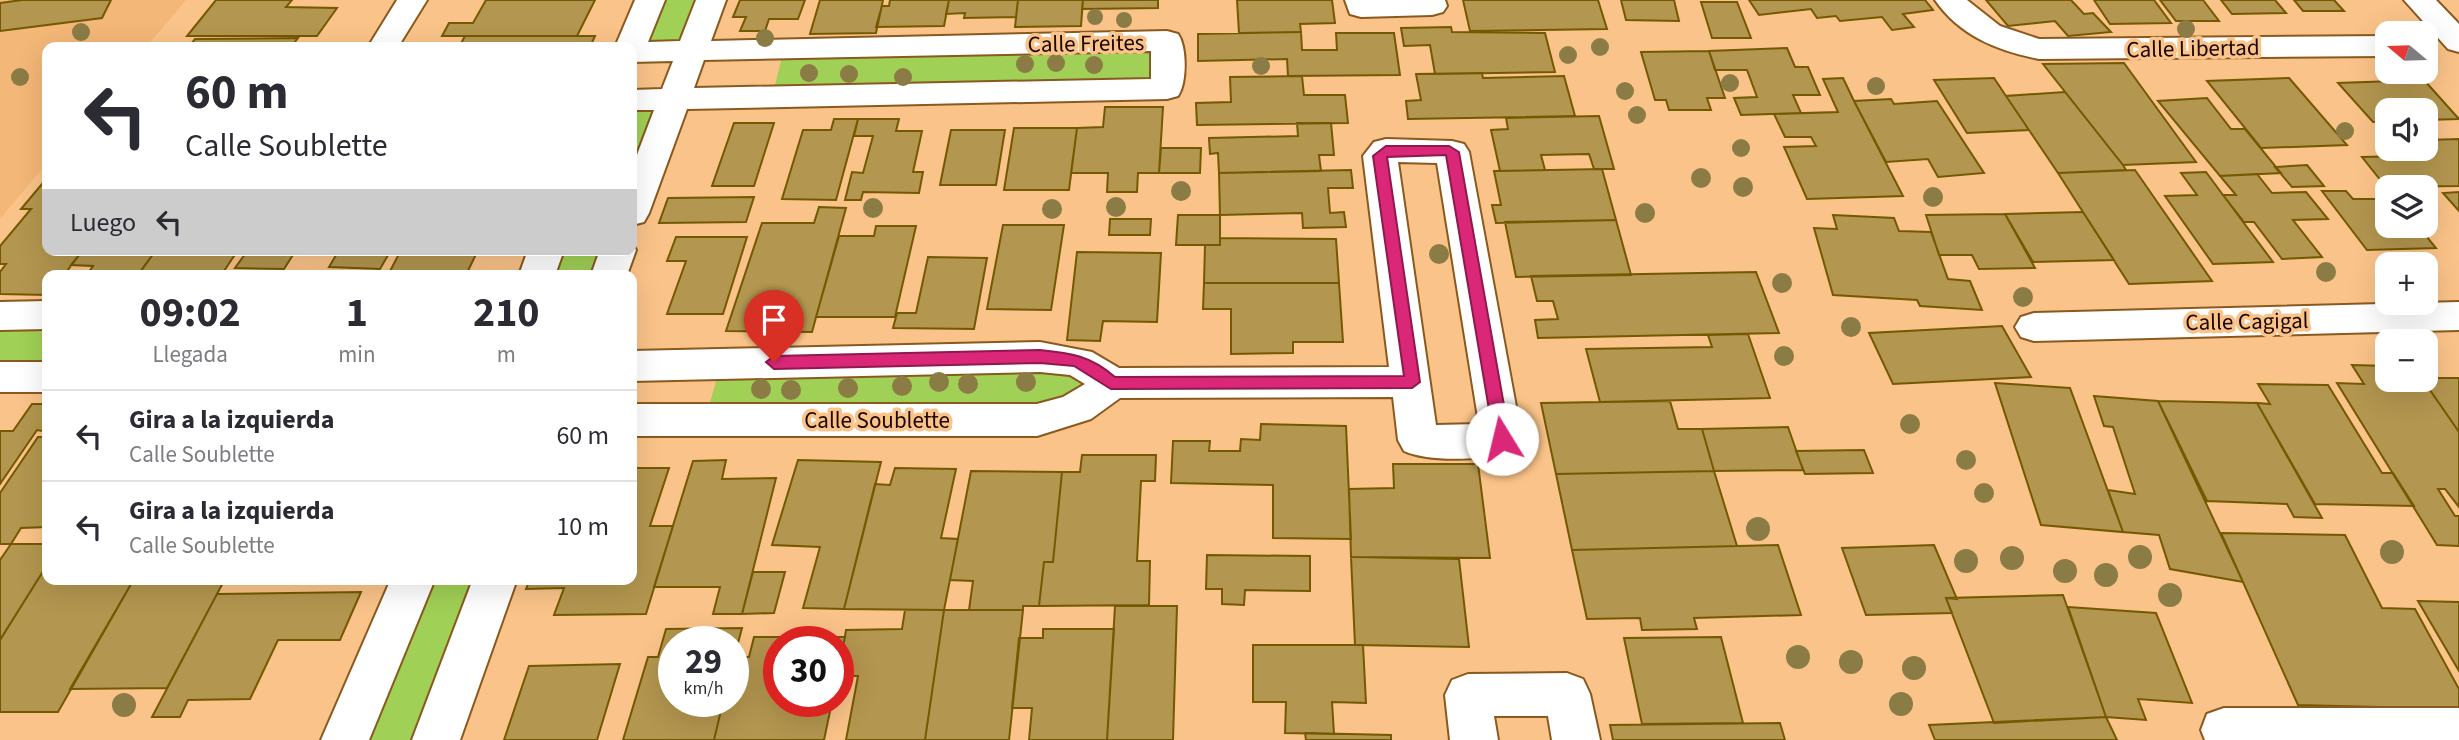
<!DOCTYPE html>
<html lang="es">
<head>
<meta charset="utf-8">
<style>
	:root { --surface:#fff; --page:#f2f2f3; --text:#2b2b33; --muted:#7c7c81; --line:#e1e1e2 }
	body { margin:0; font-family:"Source Sans 3",sans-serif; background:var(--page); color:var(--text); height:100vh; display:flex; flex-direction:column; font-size:26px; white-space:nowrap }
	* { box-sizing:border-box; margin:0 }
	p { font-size:23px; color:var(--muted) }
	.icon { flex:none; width:38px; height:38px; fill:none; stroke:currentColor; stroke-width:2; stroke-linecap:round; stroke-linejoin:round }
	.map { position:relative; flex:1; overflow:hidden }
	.side { position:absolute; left:42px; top:270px; width:595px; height:315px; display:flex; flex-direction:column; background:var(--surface); border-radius:14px; box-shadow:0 7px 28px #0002 }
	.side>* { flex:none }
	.top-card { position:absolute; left:42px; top:42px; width:595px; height:214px; border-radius:14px; box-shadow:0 7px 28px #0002; background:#fff; color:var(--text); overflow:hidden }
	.needle { width:46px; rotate:289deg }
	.fabs { position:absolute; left:2375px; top:21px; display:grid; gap:14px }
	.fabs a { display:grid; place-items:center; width:63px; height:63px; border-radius:14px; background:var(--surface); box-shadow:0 7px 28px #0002; font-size:35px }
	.speed { position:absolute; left:658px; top:626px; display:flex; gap:14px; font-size:35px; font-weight:700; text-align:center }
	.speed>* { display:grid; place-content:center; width:91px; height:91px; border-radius:50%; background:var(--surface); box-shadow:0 7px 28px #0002; line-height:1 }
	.speed small { font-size:18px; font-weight:400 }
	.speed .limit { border:10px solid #d22; background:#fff; color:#111 }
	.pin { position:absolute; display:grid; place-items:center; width:60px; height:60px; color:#fff; margin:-72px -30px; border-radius:50% 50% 50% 0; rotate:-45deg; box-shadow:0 0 7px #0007 }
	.pin .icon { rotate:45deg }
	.me { position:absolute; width:77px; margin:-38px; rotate:351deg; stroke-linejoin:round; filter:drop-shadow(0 0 5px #0008) }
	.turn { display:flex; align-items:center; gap:24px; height:147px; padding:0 28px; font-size:32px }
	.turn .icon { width:91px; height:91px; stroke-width:2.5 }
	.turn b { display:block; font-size:49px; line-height:60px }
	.then { display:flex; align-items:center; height:66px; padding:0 28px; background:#0003; gap:14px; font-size:26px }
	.eta { display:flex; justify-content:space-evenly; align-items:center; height:119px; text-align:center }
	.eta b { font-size:42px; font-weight:700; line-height:49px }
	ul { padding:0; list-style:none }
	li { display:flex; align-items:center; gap:21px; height:91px; padding:0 28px; border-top:2px solid var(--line) }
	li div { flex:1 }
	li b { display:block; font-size:26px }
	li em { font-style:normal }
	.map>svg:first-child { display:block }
	.built { fill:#f3b777 }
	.green { fill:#a0d055 }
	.building { fill:#b3964f; stroke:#745902; stroke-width:2 }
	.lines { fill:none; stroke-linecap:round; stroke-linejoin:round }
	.street-casing { stroke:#8a591e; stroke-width:4 }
	.street { fill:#fff; fill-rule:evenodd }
	.tree { fill:#8b7c46 }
	.route { fill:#db2777; stroke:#8e194d; stroke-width:2 }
	.labels { text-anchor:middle; stroke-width:7; stroke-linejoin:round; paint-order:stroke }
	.street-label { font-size:23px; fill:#1b0800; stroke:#fac389 }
</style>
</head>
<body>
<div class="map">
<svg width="2459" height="740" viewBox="0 0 2459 740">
	<rect width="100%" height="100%" fill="#fac389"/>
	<path class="built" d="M0,0h186l-40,47h-99v116l-47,56z"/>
	<path class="green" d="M650,0h61l-18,51 -61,1 -2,-5z
		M1167,41v48l-395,8 12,-48z
		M674,99l-42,114v-113z
		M546,250h72l-9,25h-72z
		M47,315v62h-47v-61z
		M1040,357l71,26 -41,31 -365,6 16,-56z
		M413,579h82l-59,161h-91z"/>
	<path class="building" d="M22,0h89l-9,18 -102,13v-28z
		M216,0h76l-6,7 51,1 -20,28h-130z
		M486,0h109l-18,36h-135l7,-13h24z
		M740,0h65l-7,19h-29l-4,12h-25l6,-14h-13z
		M820,0h63l-7,33 -66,1z
		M890,0h59l-5,26 -68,1 6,-21h7z
		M949,0h69l-2,17 -52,1 1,-5 -19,1z
		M1018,0h65l-2,26 -66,1z
		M1083,0h75v8l-76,1z
		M1237,0h95l3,23 -35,1 1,8 -62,1z
		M1463,0h135l9,29 -137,2z
		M1621,0h53l5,21 -53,-1z
		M1749,0h176l8,10 -30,4 11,13 -22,3 -10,-13 -42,4 -4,-5 -19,2 -6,-9 -52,6z
		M1986,0h85l13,14 9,-1 18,19 -43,4 -13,-15 -47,5z
		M2094,0h60l17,23 -61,1z
		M2160,0h43l16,21h-43z
		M2221,0h54l11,13 -54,1z
		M2294,0h40l10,11h-41z
		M1701,2h36l14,36h-39z
		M1451,27l1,5 93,1 10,39 -120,2 -5,-29 -26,1 -3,-18z
		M1301,32l1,18h35l-1,-17h58l6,42 -112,1 -1,-17 -89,2v-27z
		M465,36h130l-5,11h-131z
		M298,38l-7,9h-102l6,-8z
		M1787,48l8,19h13l12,28h-27l8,18 -60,2 -7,-17 23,-1 -10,-27h-32l-6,-19z
		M1709,51l16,47h-18l4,12h-42l-3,-10h-11l-14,-48z
		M2124,63l72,99 -73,3 -80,-101z
		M1482,73l1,5 81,-2 11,40 -167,3 -2,-18 15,-1 -5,-26z
		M1302,76l2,19h41l3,28 -151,2 -1,-22 35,-1 -1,-25z
		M1843,78l11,23 49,95 -96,3 -23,-52 32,-1 -5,-9h-26l-11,-23 64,-2 -15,-33z
		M1994,78l12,18 23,34 -62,3 -33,-53z
		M2289,78l58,67 -86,3 -54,-67z
		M2424,80l35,39 -33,1v-10h-39v11l-14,1 -35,-39z
		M2065,92l58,73 3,5 -68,3 -52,-77z
		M2207,98l24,31h14l36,44 -61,3 -62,-75z
		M1891,99l3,5 43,-3 47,72 -46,4 -10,-18 -42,3 -32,-61z
		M1105,107h58l-4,66h-21l-1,19h-30l1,-19h-37l6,-45 26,-1z
		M1599,116l15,53h-20l-5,-15 -48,1 4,15 -45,1 -9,-41 17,-1 -2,-11z
		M834,119h24l-22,81 -54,-1 21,-69h28z
		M858,119h41l-3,12h26l-9,41h10l-4,21 -56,-1 -2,8h-16l7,-28 11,1 10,-37h-19z
		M734,123h40l-20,63h-42z
		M1297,123h34l3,32h-15l2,16 -102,2 -1,-20 -8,1 -1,-16 89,-2z
		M1014,128h63l-8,62h-65z
		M951,130h54l-9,55h-56z
		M2459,139v47l-73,1 -24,-30 42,-1 -6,-7h28v-9z
		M1161,148h40l-1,25h-41z
		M2307,165l17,21 -32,1 -17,-20z
		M1602,169l14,51 -120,3 -4,-18h9l-7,-34z
		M1351,170l2,18h-25l2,25 14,-1 2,15 -43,1 -1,-15 -82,2 -1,-42z
		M2135,170l77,111 -83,3 -71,-111z
		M2206,172l17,23 50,67 -60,2 -48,-68 32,-1 -16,-22z
		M2257,174l15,19 34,-1 22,27 -35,1 29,37 -40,2 -28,-37h-10l-21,-27h13l-16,-19z
		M47,178v72h36l-19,25h-17v20l-47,-1v-22l6,-8h-6v-18l31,-37h-10z
		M2322,191h24l7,8h34v27h31l18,22 -69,2z
		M2459,192v19l-16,-18z
		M754,197l-8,25 -87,1 9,-25z
		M819,207l27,1 -34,124 -86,-1 36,-108h52z
		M2083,212l31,48 -81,2 -28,-48z
		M2005,214l30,54 -56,1 -7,-14h-33l-13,-40z
		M1178,215h42v30h-44z
		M1833,215l61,3 5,13 32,1 17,47 22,2 12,29 -62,-4 -3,-6 -84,-5 -19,-67 23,1z
		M1110,219h41l-1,16h-41z
		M1616,220l15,55 -115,2 -11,-55z
		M1003,225h61l-13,85 -64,-1z
		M876,226h40l-21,91h-79l23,-81h35z
		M676,237h71l-24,77h-56l19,-53h-19z
		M1220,238l116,1 3,44h-135l1,-38h15z
		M83,250h73l-18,25h-51l6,-9 -22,-1z
		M156,250h82l-16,24 -82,-2z
		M248,250h48l-12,19 -49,-1z
		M339,250h52l-11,19 -51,-2z
		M401,250h77l-12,25h-78z
		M1077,252l84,1 -4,69 -54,-1 -3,20 -33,-1z
		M928,257l59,1 -13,71 -81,-1 4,-15h19z
		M1756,272l23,61 -241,5 -3,-18 23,-1 -5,-18h-16l-6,-25z
		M1204,283h135l4,59h-50v11l-62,1v-45h-28z
		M2002,326l29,51 -138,7 -24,-51z
		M1748,334l22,64 -170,4 -14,-53 126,-2 -4,-12z
		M2352,365l35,1v14h36l36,52v75l-14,-18h-7l17,27h4v30l-22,-1 -100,-162 27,1z
		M2426,378h33v54l-36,-52z
		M1995,383l75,5 53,144 -82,-7z
		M2258,384l70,1 54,88h11l21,33 -99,-2 -58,-101 13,1z
		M2094,396l64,5 85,181 -73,-13 -11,-34 -36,-3 -15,-42 27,4 -22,-67 -9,-1z
		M1670,401l8,28h24l12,42 -158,3 -15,-71z
		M2158,401l99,2 65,115 -28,-1 -7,-13 -80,-3z
		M32,404h15v19l-5,8 -5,-1 -37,54v-53h13z
		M1261,424l85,2 5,113 -78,-1v-53l-102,-2 2,-42h37l-1,10h31l1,-12 19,1z
		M1788,427l15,43 -89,1 -12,-42z
		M38,437h9v90l-26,1 -10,16h-11v-51z
		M1864,450l9,23 -68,1 -9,-23z
		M1082,455h74l-1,26h-14l-4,80h13l-1,44 -110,1 5,-44h9l9,-90h18z
		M726,460l-4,19 54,-1 -34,136h-29l7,-27h-66l39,-126z
		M798,460l83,2 -37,147 -41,-1 17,-61 -48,-2z
		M1393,464h85l12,94 -139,-1 -2,-68 45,-1z
		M632,468h37l-19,58h23l-27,88 -92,1 10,-27 -38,1 4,-10h102z
		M895,468l61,1 -15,69 17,1 -14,71 -100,-1 31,-125 15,1z
		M971,471l91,1 -9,90h-9l-5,44h-16v4h-54l4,-29 -23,-1z
		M1714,471l23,75 -165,4 -16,-76z
		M2221,533l124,2 37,73 33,1 44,80v20l-161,-4z
		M11,544h36v21l-47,75v-80z
		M1778,545l23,70 -107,3 3,11 -55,1 -2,-12 -53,1 -15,-69z
		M1934,545l23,54 -11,-1 6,15 -86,2 -24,-67z
		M1207,555l103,1v35l-65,-1 -1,15 -22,-1v-15h-16z
		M1351,557l108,2 10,88 -114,-2z
		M47,565v14h87l-76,133h-58v-72z
		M753,572h32l-11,41 -32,1z
		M134,579h91l-58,109 -97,1z
		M361,592l-21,48h-62l-28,59 -62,1 -8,17h-28l65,-123z
		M2063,595l43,122 -112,6 -48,-125z
		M2418,601l41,1v69z
		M1115,606h62l-4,134h-66z
		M2068,607l88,6 36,90 -54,-4 8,21 -40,-3z
		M905,610h39l-19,130h-79l12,-64h-20l8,-46 56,-1z
		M944,610h79l-14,130h-84z
		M742,628l-9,34v-20h-59v60h49l-9,38h-91l25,-83h10l8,-28z
		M1043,629h71l-7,111h-78l3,-32h-20l7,-70h24z
		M754,637h91l-7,33v-28h-59v60h53l-8,38h-110l9,-38h10l2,-45h14z
		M1721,637l22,86 -101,1 -18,-86z
		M1253,645h110l3,58 -34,-1 2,32 -49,-1 1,-31h-33z
		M620,664l-23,76h-93l25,-74z
		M2106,717l11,23h-182l-6,-15z
		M1780,723l5,17h-172l-3,-15z
		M1305,733l86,2v5h-85z"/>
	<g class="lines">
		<defs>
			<path id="street" d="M397,0h30l-29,47h-30z
				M635,0h30l-17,42 32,-1 16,-41h30l-15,41 456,-10 11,3c9,13 9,49 0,62l-11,3 -480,10 -38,104 -5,9 -12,3v-57l22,-58h-22v-20l30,-1 11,-28 -41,1v-15h-17zM1151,51v28l-457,9 10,-28z
				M1345,0h100l2,6 -4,6 -11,3 -71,2 -11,-3z
				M1935,0h32l33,26 39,13 348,-3v20l-348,3c-41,-8 -79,-23 -104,-59z
				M2404,0h32l23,24v28l-11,-3z
				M1386,139l66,2 12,3 5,8 53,287 -6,11c-28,10 -85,13 -112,1l-6,-11 -5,-43 -273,1 -29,21 -54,17h-405v-32h405l26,-7 22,-13 -15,-9 -30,-3 -408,9v-30l408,-9 52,10 27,16 270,-1 -26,-211 11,-14zM1398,162l39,1 42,261 -43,1z
				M632,243l4,7 -9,25h-36l9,-25h32z
				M528,250h36l-9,25h-36z
				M47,301v28l-47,1v-28z
				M2459,302v28l-425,11 -13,-4 -6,-10 6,-10 13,-4z
				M0,362h47v30h-47z
				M391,579h44l-66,161h-48z
				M473,579h44l-57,161h-48z
				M1567,673l16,6 7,15 10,46h-48l-4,-24h-54l4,24h-48l-5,-45 7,-15 16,-6z
				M2224,708h235v32h-254l-4,-10 6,-16z"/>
		</defs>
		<use href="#street" class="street-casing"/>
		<use href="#street" class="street"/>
	</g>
	<g class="tree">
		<circle cx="1095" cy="17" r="8"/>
		<circle cx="1124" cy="20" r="8"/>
		<circle cx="2186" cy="29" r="9"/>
		<circle cx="81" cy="32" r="9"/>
		<circle cx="765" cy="38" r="9"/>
		<circle cx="1600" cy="47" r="9"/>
		<circle cx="1568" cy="55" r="9"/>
		<circle cx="1056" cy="63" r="9"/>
		<circle cx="1025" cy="64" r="9"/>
		<circle cx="1094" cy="65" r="9"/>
		<circle cx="1261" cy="66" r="9"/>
		<circle cx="809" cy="73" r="9"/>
		<circle cx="849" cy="74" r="9"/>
		<circle cx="20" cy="77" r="9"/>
		<circle cx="903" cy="77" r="9"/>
		<circle cx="1730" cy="83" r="9"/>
		<circle cx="1876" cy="86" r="9"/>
		<circle cx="1625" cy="91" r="9"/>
		<circle cx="1637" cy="115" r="9"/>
		<circle cx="2345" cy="131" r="9"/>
		<circle cx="1741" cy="148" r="9"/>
		<circle cx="1701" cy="178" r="10"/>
		<circle cx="1743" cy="187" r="10"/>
		<circle cx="1181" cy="191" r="10"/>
		<circle cx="1933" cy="197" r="10"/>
		<circle cx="1116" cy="207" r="10"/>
		<circle cx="873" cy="208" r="10"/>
		<circle cx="1052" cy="209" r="10"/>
		<circle cx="1645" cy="213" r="10"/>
		<circle cx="1439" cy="254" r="10"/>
		<circle cx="2326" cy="272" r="10"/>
		<circle cx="1782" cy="283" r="10"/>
		<circle cx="2023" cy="297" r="10"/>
		<circle cx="1851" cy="327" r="10"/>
		<circle cx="1784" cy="356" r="10"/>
		<circle cx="939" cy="382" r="10"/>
		<circle cx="1026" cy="382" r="10"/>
		<circle cx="968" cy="384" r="10"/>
		<circle cx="902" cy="386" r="10"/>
		<circle cx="848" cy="388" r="10"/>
		<circle cx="761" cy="389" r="10"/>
		<circle cx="791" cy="390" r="10"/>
		<circle cx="1910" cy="424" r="10"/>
		<circle cx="1966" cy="460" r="10"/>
		<circle cx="1984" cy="493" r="10"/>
		<circle cx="1758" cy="529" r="12"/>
		<circle cx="2392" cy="552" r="12"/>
		<circle cx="2140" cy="557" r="12"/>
		<circle cx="2012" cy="558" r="12"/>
		<circle cx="1966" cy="561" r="12"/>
		<circle cx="2065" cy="571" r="12"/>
		<circle cx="2106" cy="575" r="12"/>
		<circle cx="2170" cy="595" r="12"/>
		<circle cx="1798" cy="657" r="12"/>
		<circle cx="1851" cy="662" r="12"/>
		<circle cx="1914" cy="668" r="12"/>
		<circle cx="1901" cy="704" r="12"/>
		<circle cx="124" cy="705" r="12"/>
	</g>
	<path class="route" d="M1386,146h63l10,6 51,287 -2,4h-12l-2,-4 -48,-284 -59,2 33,225 -8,6 -301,1 -37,-23 -34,-3 -266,6 -8,-7 8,-6 266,-6c31,3 51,6 75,27l289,-1 -31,-220z"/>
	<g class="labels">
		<g class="street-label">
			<text transform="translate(1086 43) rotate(-1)" y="8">Calle Freites</text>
			<text transform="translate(2193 48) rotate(-1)" y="8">Calle Libertad</text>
			<text transform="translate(2247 321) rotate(-1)" y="8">Calle Cagigal</text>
			<text x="877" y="428">Calle Soublette</text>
		</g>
	</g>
</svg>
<div class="fabs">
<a><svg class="needle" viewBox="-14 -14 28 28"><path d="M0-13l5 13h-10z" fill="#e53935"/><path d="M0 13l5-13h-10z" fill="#7c7c81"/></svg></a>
<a><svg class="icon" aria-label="sound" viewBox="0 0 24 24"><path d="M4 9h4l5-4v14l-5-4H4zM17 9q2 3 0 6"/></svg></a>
<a><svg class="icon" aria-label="layers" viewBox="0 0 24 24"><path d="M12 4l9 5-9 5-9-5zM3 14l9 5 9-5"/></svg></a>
<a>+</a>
<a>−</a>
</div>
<div class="speed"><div>29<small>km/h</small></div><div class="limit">30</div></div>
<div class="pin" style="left:774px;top:362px;background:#d93025"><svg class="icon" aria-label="arrive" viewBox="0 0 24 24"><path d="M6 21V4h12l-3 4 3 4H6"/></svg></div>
<svg class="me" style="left:1502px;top:439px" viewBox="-20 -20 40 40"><circle r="19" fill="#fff"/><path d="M0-13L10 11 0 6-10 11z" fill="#db2777"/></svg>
<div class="top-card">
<div class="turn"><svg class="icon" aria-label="left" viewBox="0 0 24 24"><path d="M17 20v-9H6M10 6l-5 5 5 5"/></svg><div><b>60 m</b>Calle Soublette</div></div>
<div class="then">Luego<svg class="icon" aria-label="left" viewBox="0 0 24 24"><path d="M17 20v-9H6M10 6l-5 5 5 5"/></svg></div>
</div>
<section class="side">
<div class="eta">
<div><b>09:02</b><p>Llegada</p></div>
<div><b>1</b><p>min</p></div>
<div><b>210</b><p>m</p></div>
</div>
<ul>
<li><svg class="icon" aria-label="left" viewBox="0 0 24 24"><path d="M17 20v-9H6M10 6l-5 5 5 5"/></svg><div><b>Gira a la izquierda</b><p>Calle Soublette</p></div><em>60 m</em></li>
<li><svg class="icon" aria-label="left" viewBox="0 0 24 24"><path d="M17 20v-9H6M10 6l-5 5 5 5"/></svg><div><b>Gira a la izquierda</b><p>Calle Soublette</p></div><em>10 m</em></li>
</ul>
</section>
</div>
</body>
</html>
